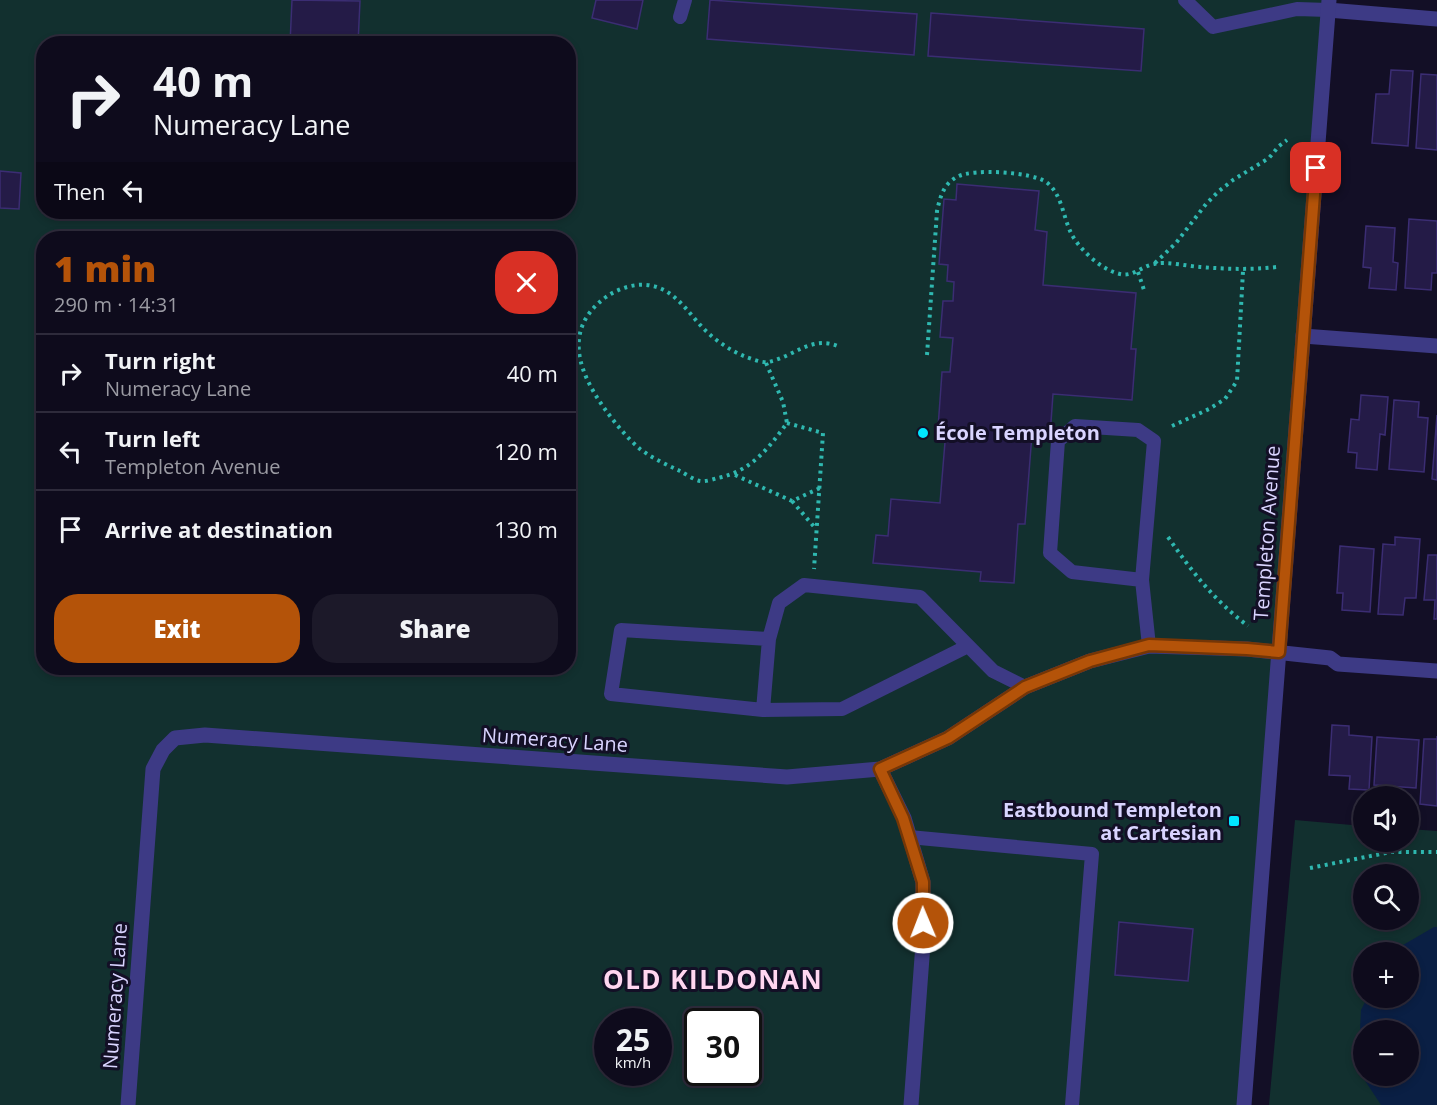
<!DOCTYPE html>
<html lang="en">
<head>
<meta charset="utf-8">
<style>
	:root { --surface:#0e0b1c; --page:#1c1929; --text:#f1f3f6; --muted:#9b9ba3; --line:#2e2b3b; --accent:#b45309 }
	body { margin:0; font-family:"Open Sans",sans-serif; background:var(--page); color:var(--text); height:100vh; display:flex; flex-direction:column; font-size:22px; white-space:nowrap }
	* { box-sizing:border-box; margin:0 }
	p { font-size:20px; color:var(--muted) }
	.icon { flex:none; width:33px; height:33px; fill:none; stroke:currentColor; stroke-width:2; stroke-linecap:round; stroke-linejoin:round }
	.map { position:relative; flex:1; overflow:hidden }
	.sheet { position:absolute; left:36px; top:231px; width:540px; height:444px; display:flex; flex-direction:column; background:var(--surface); border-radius:24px; box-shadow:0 3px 9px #0003,0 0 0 2px var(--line) }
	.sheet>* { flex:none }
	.banner { position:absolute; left:36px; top:36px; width:540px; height:183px; border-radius:24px; box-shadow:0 3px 9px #0003,0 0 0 2px var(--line); background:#0e0b1c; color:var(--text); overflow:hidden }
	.buttons { position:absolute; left:1353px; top:786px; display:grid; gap:12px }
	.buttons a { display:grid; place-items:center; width:66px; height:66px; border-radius:50%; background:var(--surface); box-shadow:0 3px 9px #0003,0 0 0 2px var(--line); font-size:30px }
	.speed { position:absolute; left:594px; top:1008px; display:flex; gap:12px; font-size:30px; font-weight:700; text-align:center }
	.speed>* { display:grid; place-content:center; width:78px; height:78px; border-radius:50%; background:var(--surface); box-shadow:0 3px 9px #0003,0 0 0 2px var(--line); line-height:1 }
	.speed small { font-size:15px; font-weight:400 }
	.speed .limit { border:3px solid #111; border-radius:9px; background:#fff; color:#111 }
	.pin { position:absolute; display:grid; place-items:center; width:51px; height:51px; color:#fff; margin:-26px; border-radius:12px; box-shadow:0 3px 9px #0006 }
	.me { position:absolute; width:66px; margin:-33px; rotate:359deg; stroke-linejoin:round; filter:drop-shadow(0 0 4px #0008) }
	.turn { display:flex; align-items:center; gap:21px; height:126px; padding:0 18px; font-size:27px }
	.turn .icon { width:78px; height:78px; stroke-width:2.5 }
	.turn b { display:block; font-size:42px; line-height:51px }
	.then { display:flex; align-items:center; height:57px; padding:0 18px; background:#0003; gap:12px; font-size:22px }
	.round { display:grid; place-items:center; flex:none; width:63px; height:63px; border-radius:24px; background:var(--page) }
	.summary { display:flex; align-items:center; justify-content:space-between; height:102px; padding:0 18px }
	h1 { font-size:36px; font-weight:800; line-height:45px; color:var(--accent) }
	.cta { display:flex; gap:12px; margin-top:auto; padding:12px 18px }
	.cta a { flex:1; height:69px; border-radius:24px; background:var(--accent); color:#fff; font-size:24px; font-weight:800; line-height:69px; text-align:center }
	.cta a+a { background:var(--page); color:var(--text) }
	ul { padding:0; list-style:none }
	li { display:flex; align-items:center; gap:18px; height:78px; padding:0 18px; border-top:2px solid var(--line) }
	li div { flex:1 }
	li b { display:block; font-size:22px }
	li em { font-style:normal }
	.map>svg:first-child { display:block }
	.green { fill:#12302f; fill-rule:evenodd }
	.water { fill:#0a1f44; fill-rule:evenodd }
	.building { fill:#241b47; stroke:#3b2d73; stroke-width:1.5 }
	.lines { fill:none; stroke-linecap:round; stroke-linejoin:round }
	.path { stroke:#2fb8b0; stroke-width:4; stroke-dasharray:3 4.5; stroke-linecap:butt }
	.service { stroke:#3d3a85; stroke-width:14 }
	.minor { stroke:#3d3a85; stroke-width:15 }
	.tertiary { stroke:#3d3a85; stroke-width:15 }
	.route-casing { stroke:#753606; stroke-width:15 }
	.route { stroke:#b45309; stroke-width:10 }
	.poi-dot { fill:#00e5ff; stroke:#130f26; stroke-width:2 }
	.labels { text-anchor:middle; stroke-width:6; stroke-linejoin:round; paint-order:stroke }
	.poi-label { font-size:20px; font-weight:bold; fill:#d9d4ff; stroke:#130f26; text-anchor:start }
	.street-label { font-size:20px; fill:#d9d4ff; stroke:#130f26 }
	.district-label { font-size:26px; font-weight:bold; letter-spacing:1.5px; fill:#ffd6f0; stroke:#130f26 }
</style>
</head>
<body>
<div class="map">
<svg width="1437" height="1105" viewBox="0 0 1437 1105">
	<rect width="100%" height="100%" fill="#130f26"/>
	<path class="green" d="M0,0h1329l-85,1105h-1244zM44,44h524v168h-524zM44,238h524v430h-524zM608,1022h50v50h-50zM698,1022h50v50h-50z
		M1295,820l68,6 1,16h44l1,-13 28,2v274h-168zM1364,874h44v46h-44zM1364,952h44v46h-44zM1364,1030h44v46h-44z"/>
	<path class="water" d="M1434,927h3v178h-56l-23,-35 3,-60 6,-12h41v-46h-17zM1408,1030v46h-44v-46z"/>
	<path class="building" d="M292,0l68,1 -2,43h-68z
		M596,0h47l-6,29 -45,-11z
		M710,0l207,14 -3,41 -207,-16z
		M931,13l213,16 -3,42 -213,-15z
		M1391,70l22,1 -5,75 -36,-3 4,-49h13z
		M1421,74l16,1v75l-21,-2z
		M0,171l21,2 -2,36 -19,-1z
		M957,184l82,7 -4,39 12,2 -4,53 93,8 -5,56h5l-4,51 -79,-6 -3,42 -18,-2 -7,90h-7l-4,59 -34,-2 1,-9 -108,-9 3,-28 12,1 3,-37 49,4 5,-61h-8l5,-70h8l3,-34 -13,-1 3,-36h10l1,-19 -7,-1 1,-16 -9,-1 5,-65 12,1z
		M1409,219l28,2v52h-5l-1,17 -26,-2z
		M1366,226l29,2 -2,34 5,1 -2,27 -27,-2 2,-20 -8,-1z
		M1361,395l27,2 -3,38 -5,-1 -3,36 -21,-2 1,-15 -9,-1 3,-33 8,1z
		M1394,400l25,2 -1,15 10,1 -4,54 -35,-3z
		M1437,415v65l-5,-1z
		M1395,537l25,2 -4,59h-11l-2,17 -25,-1 5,-70 12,1z
		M1340,546l34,3 -4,63 -28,-2 1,-17h-6z
		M1428,555h9v64h-3l1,-19h-11z
		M1332,725l17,1v9l23,2 -3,53 -20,-1 1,-13 -21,-1z
		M1437,736v70l-17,-2 4,-65h13z
		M1377,737l42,3 -3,48 -42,-3z
		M1119,922l74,7 -5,52 -73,-6z"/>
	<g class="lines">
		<path class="path" d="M1155,263l21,-20 30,-39 13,-13 14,-11 36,-22 10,-12 8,-6
			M1138,272l6,18
			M927,355l10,-144c3,-13 6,-27 20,-34 15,-9 75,-5 89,5 16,11 17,36 26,53 9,16 30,35 48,39 13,3 22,-8 34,-10 13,-3 32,2 46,3 27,2 50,3 77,0
			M766,363l17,39 4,21c-19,26 -36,48 -69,55 -5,1 -12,4 -18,3 -6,-1 -14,-7 -20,-10 -13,-6 -28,-13 -40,-22 -12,-10 -24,-25 -33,-37 -28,-38 -46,-82 -1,-115 13,-9 31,-15 47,-11 23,5 36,28 51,43 12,12 27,22 42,28 6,2 16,6 22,5 26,-5 44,-28 72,-15
			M787,423l36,10 -9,136
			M1172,426l37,-17 16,-10 12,-18 6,-110
			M735,475l57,26 28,-13
			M792,501l24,28
			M1168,537c24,35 46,63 80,89
			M1310,868l81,-16h46"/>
		<path class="service" d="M1185,0l28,27 84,-18 31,1
			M680,17l5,-17
			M1142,580l-70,-8 -22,-19 8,-112 17,-15 63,4 16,11 -12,139 7,66
			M968,646l-126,63 -79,1 -152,-16 10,-64 148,9 10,-36 25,-18 116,12 73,74 32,16
			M763,710l6,-71
			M909,837l183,17 -20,251"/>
		<path class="minor" d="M1328,10l109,9
			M1303,336l134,10
			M880,769l24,49 19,64v62l-12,161
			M128,1105l25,-336 10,-19 12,-12 30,-3 582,42 93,-8 68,-31 77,-51 65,-26 59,-15 98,3 83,9 8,6 99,7"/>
		<path class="tertiary" d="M1244,1105l85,-1105"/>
	</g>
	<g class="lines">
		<defs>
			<path id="route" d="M923,923v-41l-20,-64 -23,-49 68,-31 77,-51 65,-26 59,-16 98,4 32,3 37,-484"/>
		</defs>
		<use href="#route" class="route-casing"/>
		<use href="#route" class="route"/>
	</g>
	<g class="poi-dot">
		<circle cx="923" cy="433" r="6"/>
		<rect x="1228" y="815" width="12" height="12" rx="3"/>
	</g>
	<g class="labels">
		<g class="poi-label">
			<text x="935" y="440">École Templeton</text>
			<text x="1222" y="817" text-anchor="end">Eastbound Templeton<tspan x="1222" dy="23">at Cartesian</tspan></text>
		</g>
		<g class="street-label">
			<text transform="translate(1267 533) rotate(-86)" y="7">Templeton Avenue</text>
			<text transform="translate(555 740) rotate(4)" y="7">Numeracy Lane</text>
			<text transform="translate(115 996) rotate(-86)" y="7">Numeracy Lane</text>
		</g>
		<g class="district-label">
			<text x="713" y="989">OLD KILDONAN</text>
		</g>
	</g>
</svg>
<div class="buttons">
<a><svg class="icon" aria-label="sound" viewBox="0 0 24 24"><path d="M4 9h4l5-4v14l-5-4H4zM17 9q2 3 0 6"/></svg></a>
<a><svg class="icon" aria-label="search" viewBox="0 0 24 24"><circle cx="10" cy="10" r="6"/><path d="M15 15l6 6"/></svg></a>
<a>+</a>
<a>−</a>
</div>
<div class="speed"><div>25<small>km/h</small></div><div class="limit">30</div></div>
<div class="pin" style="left:1316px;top:168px;background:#d93025"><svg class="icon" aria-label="arrive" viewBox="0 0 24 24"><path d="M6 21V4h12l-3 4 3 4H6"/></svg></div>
<svg class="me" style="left:923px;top:923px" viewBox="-20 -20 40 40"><circle r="17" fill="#b45309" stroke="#fff" stroke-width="3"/><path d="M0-11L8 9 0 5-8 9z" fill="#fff"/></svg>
<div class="banner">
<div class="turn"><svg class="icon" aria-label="right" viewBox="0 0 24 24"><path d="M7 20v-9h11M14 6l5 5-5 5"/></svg><div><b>40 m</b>Numeracy Lane</div></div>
<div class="then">Then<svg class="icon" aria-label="left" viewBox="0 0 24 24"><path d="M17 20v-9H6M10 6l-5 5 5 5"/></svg></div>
</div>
<section class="sheet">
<div class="summary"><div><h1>1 min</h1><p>290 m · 14:31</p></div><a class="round" style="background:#d93025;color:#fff"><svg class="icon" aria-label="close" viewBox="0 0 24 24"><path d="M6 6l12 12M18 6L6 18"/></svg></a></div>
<ul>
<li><svg class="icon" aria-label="right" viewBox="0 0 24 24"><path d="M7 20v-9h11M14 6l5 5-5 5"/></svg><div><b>Turn right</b><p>Numeracy Lane</p></div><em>40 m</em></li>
<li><svg class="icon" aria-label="left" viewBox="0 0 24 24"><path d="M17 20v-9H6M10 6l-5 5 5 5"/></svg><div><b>Turn left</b><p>Templeton Avenue</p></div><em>120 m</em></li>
<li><svg class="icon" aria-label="arrive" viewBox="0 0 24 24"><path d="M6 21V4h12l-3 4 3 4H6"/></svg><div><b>Arrive at destination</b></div><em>130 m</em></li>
</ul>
<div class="cta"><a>Exit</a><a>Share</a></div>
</section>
</div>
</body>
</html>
